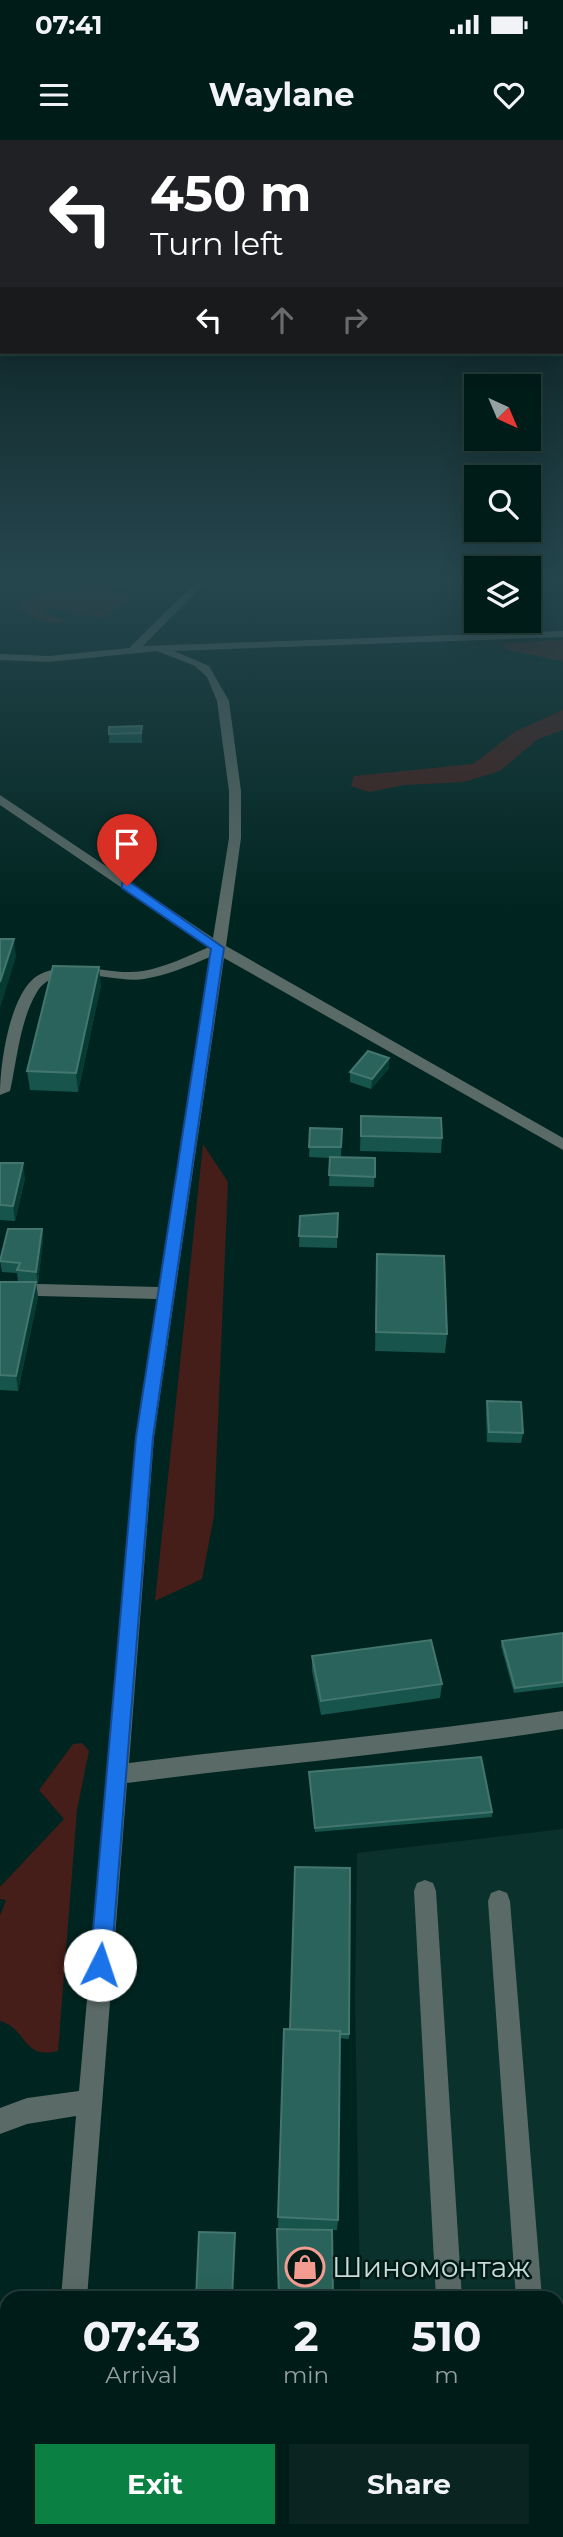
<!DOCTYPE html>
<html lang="en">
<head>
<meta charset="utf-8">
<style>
	:root { --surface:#001c18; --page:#0a2521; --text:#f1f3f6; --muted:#95a1a2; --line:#223a37; --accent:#0b8043 }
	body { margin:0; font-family:Montserrat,sans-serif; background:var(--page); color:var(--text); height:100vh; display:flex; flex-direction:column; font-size:26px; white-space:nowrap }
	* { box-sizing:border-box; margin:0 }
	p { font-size:23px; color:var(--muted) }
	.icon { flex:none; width:38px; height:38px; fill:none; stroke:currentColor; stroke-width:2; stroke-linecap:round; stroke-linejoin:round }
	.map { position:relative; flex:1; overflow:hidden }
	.details { position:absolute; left:0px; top:2151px; width:564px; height:247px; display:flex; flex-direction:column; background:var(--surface); border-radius:21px 21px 0 0; box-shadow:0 7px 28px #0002,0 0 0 2px var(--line) }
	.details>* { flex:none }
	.guide { position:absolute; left:0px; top:0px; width:564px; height:214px; box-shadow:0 7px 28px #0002,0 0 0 2px var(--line); background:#202124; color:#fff; overflow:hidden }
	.needle { width:46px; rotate:136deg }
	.controls { position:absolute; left:464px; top:234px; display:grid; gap:14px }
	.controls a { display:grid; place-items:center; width:77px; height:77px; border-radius:0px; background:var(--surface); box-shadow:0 7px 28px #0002,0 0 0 2px var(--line); font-size:35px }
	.pin { position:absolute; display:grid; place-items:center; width:60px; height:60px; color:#fff; margin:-72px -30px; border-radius:50% 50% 50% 0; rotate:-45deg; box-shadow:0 0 7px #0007 }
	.pin .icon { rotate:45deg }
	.me { position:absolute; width:77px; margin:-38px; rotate:4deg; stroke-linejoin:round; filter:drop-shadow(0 0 5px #0008) }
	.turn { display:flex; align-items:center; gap:24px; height:147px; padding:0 35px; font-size:32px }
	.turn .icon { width:91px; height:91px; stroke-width:2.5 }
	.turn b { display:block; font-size:49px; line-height:60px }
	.lanes { display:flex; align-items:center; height:66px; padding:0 35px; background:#0003; justify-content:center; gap:35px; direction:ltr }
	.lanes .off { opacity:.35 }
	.eta { display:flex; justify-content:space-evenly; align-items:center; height:119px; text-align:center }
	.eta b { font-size:42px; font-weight:700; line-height:49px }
	.action { display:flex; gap:14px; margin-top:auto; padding:14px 35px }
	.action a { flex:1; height:80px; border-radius:0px; background:var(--accent); color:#fff; font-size:28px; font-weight:700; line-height:80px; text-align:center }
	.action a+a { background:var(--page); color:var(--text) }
	.status { display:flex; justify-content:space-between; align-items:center; height:49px; padding:0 35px; background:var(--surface); direction:ltr }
	.status svg { height:19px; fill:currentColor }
	header { display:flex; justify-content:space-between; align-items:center; height:91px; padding:0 35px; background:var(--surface); font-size:32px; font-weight:700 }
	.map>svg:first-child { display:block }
	.built { fill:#0a312c }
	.green { fill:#451d19 }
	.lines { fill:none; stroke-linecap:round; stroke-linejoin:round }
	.minor { fill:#5a6a66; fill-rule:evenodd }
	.wall { fill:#17544c }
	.shaded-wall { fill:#063b34 }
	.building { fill:#2a635b; stroke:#43766e; stroke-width:2 }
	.route { fill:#1a73e8; stroke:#114b97; stroke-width:2 }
	.labels { text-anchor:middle; stroke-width:5; stroke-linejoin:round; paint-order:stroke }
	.near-poi-label { font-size:28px; fill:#c9ddd8; stroke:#001a16; text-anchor:start }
</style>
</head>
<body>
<div class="status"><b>07:41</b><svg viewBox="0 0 49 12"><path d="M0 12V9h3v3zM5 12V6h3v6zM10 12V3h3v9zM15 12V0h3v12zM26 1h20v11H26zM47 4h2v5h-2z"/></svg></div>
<header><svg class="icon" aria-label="menu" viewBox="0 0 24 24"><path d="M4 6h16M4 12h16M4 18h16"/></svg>Waylane<svg class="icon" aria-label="heart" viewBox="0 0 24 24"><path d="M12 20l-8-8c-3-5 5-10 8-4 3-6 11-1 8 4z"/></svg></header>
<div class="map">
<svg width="563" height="2397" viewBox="0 0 563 2397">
	<rect width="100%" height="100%" fill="#002520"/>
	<path class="built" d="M563,1689v553h-6l-1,-84h-196l-5,-302 2,-143z"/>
	<path class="green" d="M125,439l5,5 -20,3 6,6 11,1 1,6 -27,18 -53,-10 -5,5 17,5 5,5c-19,2 -35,-4 -47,-19 19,-14 26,-9 47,-14 21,-5 37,-11 60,-11z
		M563,500v21l-56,-11 -5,-7z
		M563,570v20l-25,9 -38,32 -36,11 -60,3 -35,7 -18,-6 3,-10 119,-12 43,-33z
		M203,1004l25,38 -14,334 -12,63 -47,22z
		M82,1603l7,8 -12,59 -19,241c-36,9 -30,-22 -58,-30v-105l6,-16 -6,-1v-12l64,-68 -25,-29 34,-46z"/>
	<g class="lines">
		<path class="minor" d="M199,439h10l-66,67 420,-15v6l-389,14 35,15 20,35 12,90v47l-15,108 337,192v12l-339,-192 -70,479 -25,326c145,-18 290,-30 434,-52v18c-145,23 -290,35 -436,54l-40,515h-26l15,-182 -49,8 -27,10v-26l27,-10 52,-7 57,-654 21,-138 -157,-4v-12l159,4 51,-330c-21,9 -43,18 -66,22 -31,5 -87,-20 -107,13 -17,28 -20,68 -27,99l-10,4c0,-31 9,-94 33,-116 9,-8 24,-11 35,-12 25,-1 50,8 75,4 23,-4 45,-15 66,-24l-209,-142v-10l213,143 16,-100v-47l-12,-90 -10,-24 -12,-11 -38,-15 -108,11 -49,-2v-6l49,2 80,-8z
			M425,1740l8,3 3,8 26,407h-26l-22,-407 3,-8z
			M499,1750l8,3 3,8 32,397h-26l-28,-397 3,-8z
			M0,2231l7,3v64l-7,-3z
			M556,2267l7,1v28l-7,-1z
			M13,2390h51v7h-51z
			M523,2390h30v7h-30z"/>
	</g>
	<path class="wall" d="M142,586v17h-33v-9z
		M101,845l-23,107 -48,-2 -3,-19z
		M389,918v10l-18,21 -21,-7v-10z
		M361,976l81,22 -1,15 -81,-2z
		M310,988l32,1 -1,28 34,1 -1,29 -45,-1 1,-28 -21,-1z
		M0,1023l25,15 -10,43 -15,-1z
		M338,1073l-1,35 -38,-1 1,-31z
		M42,1089l1,10 -5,44h-2l2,14 -20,94 -18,-1v-108h33l-15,-1 -1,-8 -15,-1 -2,-11z
		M377,1114l70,80 -2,19 -70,-2z
		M487,1261l36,32 -2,10 -34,-1 -1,-30z
		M563,1493v54l-49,6 -13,-47 1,-5z
		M312,1516l130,28 -2,14 -119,17 -9,-44z
		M309,1632l183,40v5l-177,15z
		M284,1889l65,5v5l-9,-1 -2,182 -1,10h-5l1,68h-54l35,-69 -36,-1z"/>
	<path class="shaded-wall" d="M14,799l2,18 -16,51v-26z
		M99,827l2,18 -23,107 -2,-19z
		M389,918v10l-18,21 1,-10z
		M23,1023l2,15 -10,43 -2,-15z
		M42,1089l1,10 -5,44 -2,-11z
		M36,1142l2,15 -20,94 -2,-15z"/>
	<path class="building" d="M142,586l-1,7 -32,1v-7z
		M0,799h14l-14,43z
		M53,826l46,1 -23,106 -49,-2z
		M368,911l21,7 -17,21 -22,-7z
		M361,976l80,2 1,20 -81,-2z
		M310,988l32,1 -1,18h-32z
		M330,1017l45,1v19l-46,-2z
		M0,1023h23l-10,43 -13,-1z
		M338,1073l-1,24 -38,-1 1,-20z
		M8,1089h34l-6,43 -19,-2 3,-7 -20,-2z
		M377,1114l67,2 3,78 -71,-2z
		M0,1142h36l-20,94 -16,-1z
		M487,1261l34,1 2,31 -34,-1z
		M563,1493v49l-48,6 -13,-47z
		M431,1500l11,44 -121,17 -9,-45z
		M481,1617l11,55 -177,16 -6,-56z
		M295,1727l55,1 -1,166h-9v-3l-50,-2z
		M284,1889l56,2 -2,189 -60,-3z
		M277,2089l55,1 1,65 -31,3h-23z
		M199,2092l36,1 -3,65h-36z
		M266,2390h177v7h-177z"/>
	<linearGradient id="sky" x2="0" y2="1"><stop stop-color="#001412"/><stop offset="0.57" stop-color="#26464e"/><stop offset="1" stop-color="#26464e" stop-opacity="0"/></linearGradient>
	<rect width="563" height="774" fill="url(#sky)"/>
	<path class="route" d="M122,743h9l93,65 -71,489 -42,528 -3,8 -8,3 -7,-3 -3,-8 46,-528 75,-488 -89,-61z"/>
	<defs>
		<symbol id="shop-ring" viewBox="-11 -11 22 22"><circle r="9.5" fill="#001a16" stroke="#f59c92" stroke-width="1.5"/><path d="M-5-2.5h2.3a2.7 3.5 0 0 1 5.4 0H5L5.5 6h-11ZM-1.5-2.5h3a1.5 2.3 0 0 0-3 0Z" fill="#f59c92"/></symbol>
	</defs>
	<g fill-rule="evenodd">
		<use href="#shop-ring" x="283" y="2105" width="44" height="44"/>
	</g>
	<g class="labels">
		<g class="near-poi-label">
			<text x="332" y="2137">Шиномонтаж</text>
		</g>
	</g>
</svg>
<div class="controls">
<a><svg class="needle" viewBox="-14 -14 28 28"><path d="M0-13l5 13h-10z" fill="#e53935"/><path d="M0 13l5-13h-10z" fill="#95a1a2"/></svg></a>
<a><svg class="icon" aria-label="search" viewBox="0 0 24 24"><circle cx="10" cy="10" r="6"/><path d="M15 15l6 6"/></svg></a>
<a><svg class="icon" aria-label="layers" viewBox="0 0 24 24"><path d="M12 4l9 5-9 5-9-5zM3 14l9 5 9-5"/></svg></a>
</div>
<div class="pin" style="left:127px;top:746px;background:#d93025"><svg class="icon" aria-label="arrive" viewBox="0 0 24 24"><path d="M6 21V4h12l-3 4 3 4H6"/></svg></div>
<svg class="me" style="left:100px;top:1825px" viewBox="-20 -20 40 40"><circle r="19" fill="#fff"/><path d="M0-13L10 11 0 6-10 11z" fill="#1a73e8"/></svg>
<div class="guide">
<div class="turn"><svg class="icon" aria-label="left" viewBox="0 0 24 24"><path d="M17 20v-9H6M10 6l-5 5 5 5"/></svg><div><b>450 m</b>Turn left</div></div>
<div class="lanes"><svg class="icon" aria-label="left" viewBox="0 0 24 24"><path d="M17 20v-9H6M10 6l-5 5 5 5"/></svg><svg class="icon off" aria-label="ahead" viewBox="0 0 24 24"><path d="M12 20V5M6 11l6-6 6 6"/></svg><svg class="icon off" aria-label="right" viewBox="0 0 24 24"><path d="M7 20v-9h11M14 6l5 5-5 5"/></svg></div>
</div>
<section class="details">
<div class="eta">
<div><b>07:43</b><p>Arrival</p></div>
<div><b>2</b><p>min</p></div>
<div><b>510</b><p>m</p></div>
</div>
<div class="action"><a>Exit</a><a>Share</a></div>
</section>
</div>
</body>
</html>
